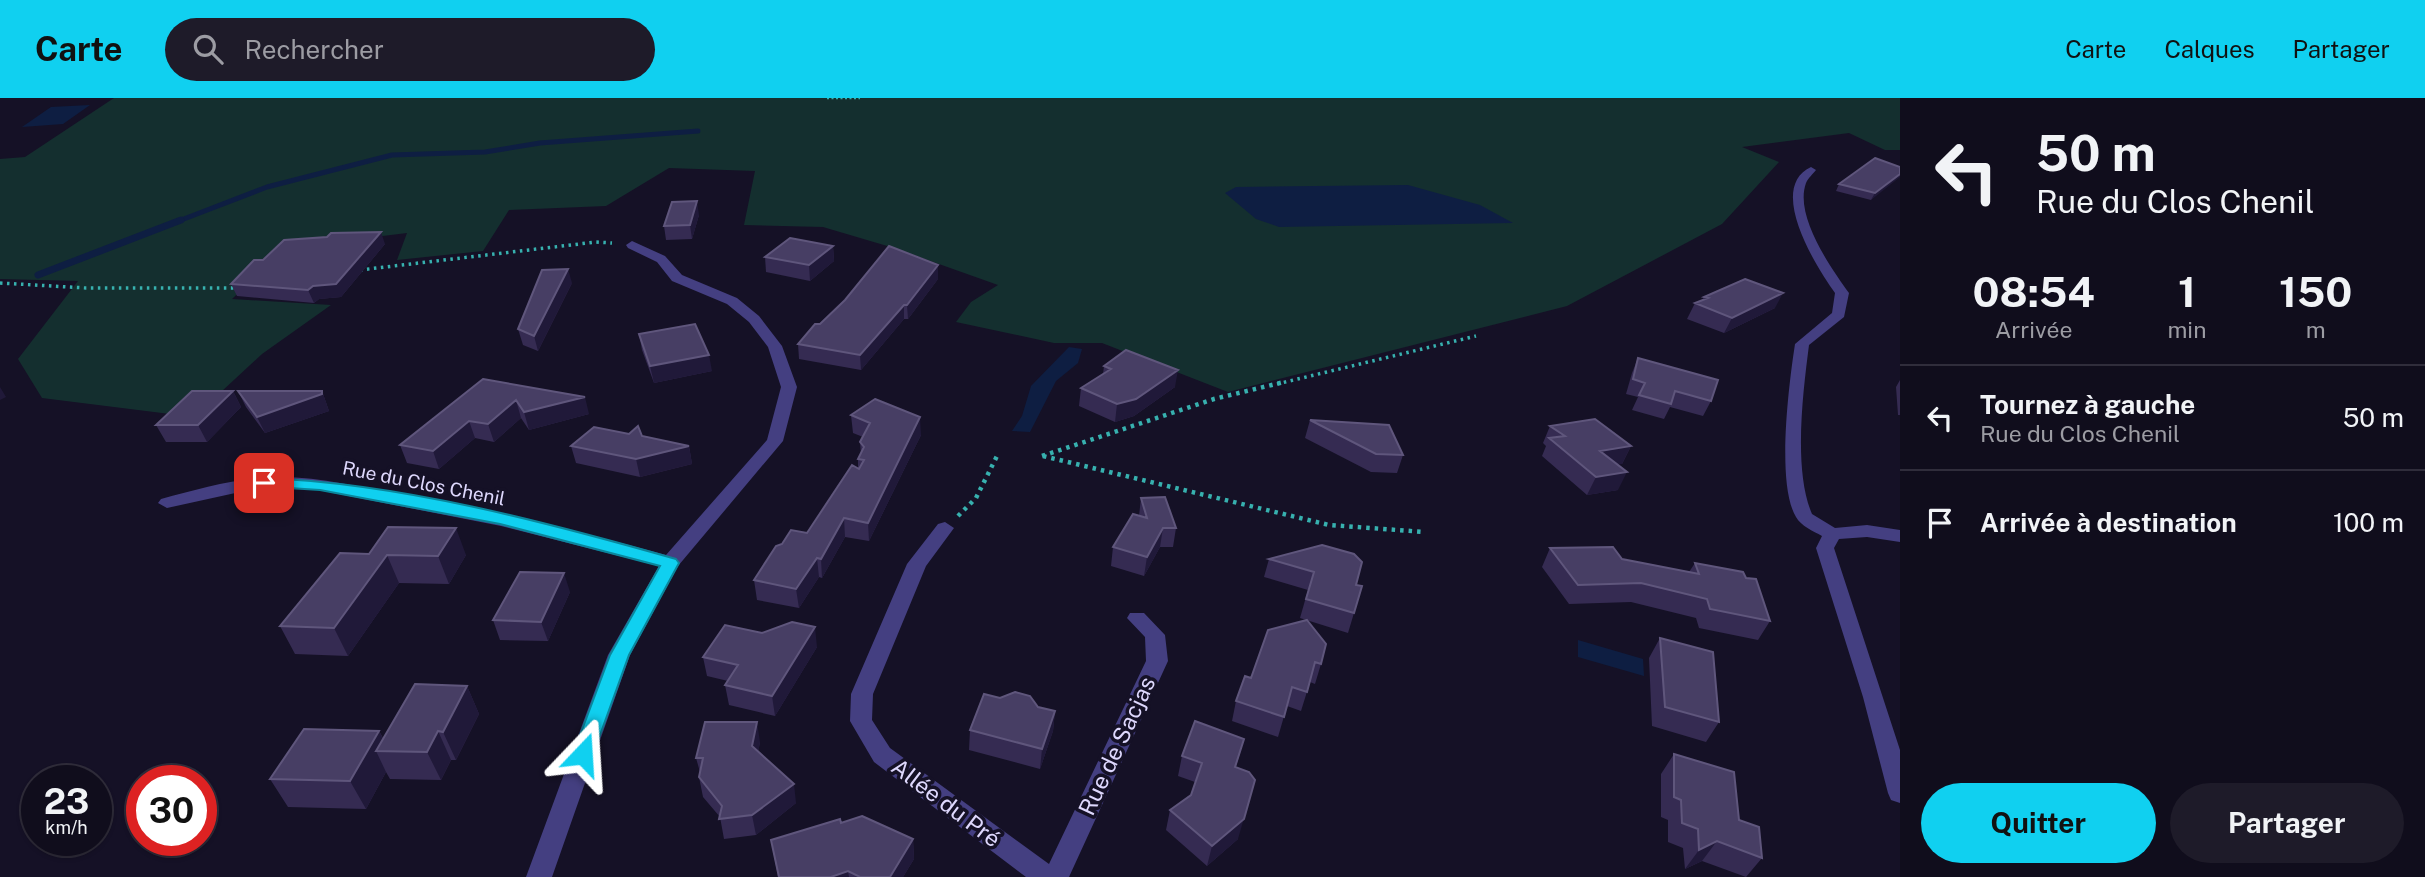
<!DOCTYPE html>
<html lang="fr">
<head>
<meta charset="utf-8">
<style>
	:root { --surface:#100d1c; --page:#1e1b29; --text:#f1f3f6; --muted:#9c9ca3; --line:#302d3b; --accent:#10d0f0 }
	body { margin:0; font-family:"Public Sans",sans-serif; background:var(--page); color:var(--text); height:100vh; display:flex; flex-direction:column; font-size:26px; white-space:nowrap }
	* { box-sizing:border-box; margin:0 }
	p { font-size:23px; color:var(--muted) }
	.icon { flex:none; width:38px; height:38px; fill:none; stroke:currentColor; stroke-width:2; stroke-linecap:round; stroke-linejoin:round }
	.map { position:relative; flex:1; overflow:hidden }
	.sheet { display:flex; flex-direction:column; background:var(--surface); width:525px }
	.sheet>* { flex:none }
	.banner { background:#100d1c; color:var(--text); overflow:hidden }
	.speed { position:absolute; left:21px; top:667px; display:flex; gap:14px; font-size:35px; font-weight:700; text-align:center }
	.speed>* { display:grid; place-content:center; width:91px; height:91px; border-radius:50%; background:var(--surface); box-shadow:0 2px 5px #0004,0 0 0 2px var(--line); line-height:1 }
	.speed small { font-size:18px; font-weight:400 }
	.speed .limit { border:10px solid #d22; background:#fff; color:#111 }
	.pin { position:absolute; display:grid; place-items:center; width:60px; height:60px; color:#fff; margin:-30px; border-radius:14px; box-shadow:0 4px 10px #0006 }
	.me { position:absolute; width:77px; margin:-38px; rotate:20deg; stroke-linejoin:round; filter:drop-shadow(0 0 5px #0008) }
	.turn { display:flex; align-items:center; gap:24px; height:147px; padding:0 21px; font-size:32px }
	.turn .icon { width:91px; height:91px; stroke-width:2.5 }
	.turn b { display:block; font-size:49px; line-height:60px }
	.eta { display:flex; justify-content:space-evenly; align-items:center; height:119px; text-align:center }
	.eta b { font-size:42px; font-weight:700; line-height:49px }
	.button { display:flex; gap:14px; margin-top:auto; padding:14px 21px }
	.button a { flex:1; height:80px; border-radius:42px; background:var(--accent); color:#111; font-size:28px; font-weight:700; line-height:80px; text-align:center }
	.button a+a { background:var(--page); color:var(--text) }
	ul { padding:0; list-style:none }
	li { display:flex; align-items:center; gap:21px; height:105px; padding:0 21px; border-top:2px solid var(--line) }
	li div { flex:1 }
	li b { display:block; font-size:26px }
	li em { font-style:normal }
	header { display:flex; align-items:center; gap:42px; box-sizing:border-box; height:98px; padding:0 35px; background:var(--accent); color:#111 }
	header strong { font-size:33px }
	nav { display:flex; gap:38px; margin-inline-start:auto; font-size:24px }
	.search { width:490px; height:63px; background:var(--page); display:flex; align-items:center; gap:18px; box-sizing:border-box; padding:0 24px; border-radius:38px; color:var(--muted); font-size:26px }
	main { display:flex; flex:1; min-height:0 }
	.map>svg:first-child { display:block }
	.green { fill:#142f2f }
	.water { fill:#0e1e42 }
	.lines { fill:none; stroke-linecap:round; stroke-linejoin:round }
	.stream-far1 { stroke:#0e1e42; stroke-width:5 }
	.stream { stroke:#0e1e42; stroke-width:7 }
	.path-far2 { stroke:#37b1af; stroke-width:2.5; stroke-dasharray:2 2.5; stroke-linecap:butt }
	.path-far1 { stroke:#37b1af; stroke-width:3.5; stroke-dasharray:2.5 4.5; stroke-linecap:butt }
	.path { stroke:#37b1af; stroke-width:4.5; stroke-dasharray:3.5 5; stroke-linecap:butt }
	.minor { fill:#443f81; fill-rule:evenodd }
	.wall { fill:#352b52 }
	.shaded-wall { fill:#201939 }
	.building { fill:#473e64; stroke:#5f567c; stroke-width:2 }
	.route { fill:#10d0f0; stroke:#0a879c; stroke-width:2 }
	.labels { text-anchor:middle; stroke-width:7; stroke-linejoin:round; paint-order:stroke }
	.street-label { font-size:19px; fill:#ded8fd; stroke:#151126 }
	.near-street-label { font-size:23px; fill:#ded8fd; stroke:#151126 }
</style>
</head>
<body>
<header>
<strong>Carte</strong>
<div class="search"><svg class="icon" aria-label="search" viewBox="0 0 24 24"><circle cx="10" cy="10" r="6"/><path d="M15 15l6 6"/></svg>Rechercher</div>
<nav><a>Carte</a><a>Calques</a><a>Partager</a></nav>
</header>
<main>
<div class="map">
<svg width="1900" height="779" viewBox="0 0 1900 779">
	<rect width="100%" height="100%" fill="#151126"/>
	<path class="green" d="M114,0h1786v52h-15l-36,-17 -107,14 37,15 -57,62 -155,82 -339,86 -126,-49h-48l-98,-21 15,-20 27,-17 -104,-37 -71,-21 -79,-2 11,-54 -86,-3 -63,38 -97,4 -26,41 -86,9 10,-27 -122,15 -53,51 99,6 -69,49 -68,63 -152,-19 -24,-39 60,-78 -78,-2v-120l25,-2z"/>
	<path class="water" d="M90,7l-27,19 -41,3 29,-20z
		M1408,87l72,20 33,18 -234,4 -23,-8 -31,-26 11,-6z
		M1069,249l13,2 -4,14 -22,18 -26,51 -18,-1 10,-15 9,-30z
		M1578,542l65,19 1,17 -66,-19z"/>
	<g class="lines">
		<path class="stream-far1" d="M176,124l91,-35 125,-32 93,-3 55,-9 158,-12"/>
		<path class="stream" d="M38,177l143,-55"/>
		<path class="path-far2" d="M827,0h33"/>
		<path class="path-far1" d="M360,172l236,-28 16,1
			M0,185l86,5h151
			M1277,286l199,-48"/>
		<path class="path" d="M1042,358l172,-57 70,-17
			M1043,358l286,69 95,7
			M958,418l18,-18 21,-42"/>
		<path class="minor" d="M1811,69l5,3c-3,4 -8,8 -10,13 -12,33 25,85 43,110l-5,24 -35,28c-6,47 -16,125 3,169l23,14 32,-3 33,5v12l-33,-5 -28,2 -5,9 66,202v53l-9,-3 -3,-7 -25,-96 -47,-149 6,-12c-9,-5 -21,-10 -26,-19 -20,-33 -7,-134 -1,-173l37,-31 3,-20c-18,-25 -69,-105 -24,-126z
			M632,143l33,15 17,19 55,23 22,18 23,30 15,41 -14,54 -105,125 -48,89 -78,222h-26l82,-222 51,-89 -158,-40 -188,-37 -64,1 -82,18 -9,-5 3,-4c37,-10 75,-21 114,-22 43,-1 85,10 126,18 89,17 178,36 265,60l101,-115 14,-53 -13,-40 -19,-25 -22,-18 -55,-23 -15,-19 -29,-14 -2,-3z
			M945,424l9,6 -28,38 -53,128 -1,26 18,28 159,116 97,-203 -1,-24 -18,-19 3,-5h14l21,22 3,26 -99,216h-43l-152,-115 -24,-41 1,-27 56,-130 31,-40z"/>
	</g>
	<path class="wall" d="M1900,69l-29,33 -35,-9 3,-7z
		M699,117l-7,24 -26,1 -2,-14z
		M385,146l-44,53 -22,2 -5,4 -77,-7 -6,-12 32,-24z
		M833,148l1,15 -24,20 -44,-9 -1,-15z
		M938,181l-30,40h-4l-43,51 -62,-11 -1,-15 22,-20z
		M572,185l-34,68 -15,-6 -5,-16z
		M1704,199l71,11 -51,25 -37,-14 8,-16 7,-3z
		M639,236l73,37 -58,12 -12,-33z
		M1638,260l73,43 -8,15 -33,-9 -6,12 -32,-9 6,-13 -12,-3 6,-21z
		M1104,268l71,21 -41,29 -19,6 -36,-16 2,-18 22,-14z
		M483,281l106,35 -60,16 -8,-12 -27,24 -19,-4 -36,31 -32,-6 -7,-18z
		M1900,282v35h-2l-2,-28z
		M233,293l8,16 -34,35h-41l-10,-17z
		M238,293h84l7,20 -64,22 -19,-26z
		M851,317l70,20 -52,106 -24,-4 -23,41 -3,-1 -20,31 -42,-8 -3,-20 28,-36 25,-11 51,-65v-9l3,-5 -1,-12 3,-5 -10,-4z
		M1310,322l93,35 -6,18 -26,-1 -66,-34z
		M1550,328l81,20 -9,18h-4v26l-31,5 -45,-39 4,-10 -3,-3z
		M629,336l13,2 47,10 3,18 -52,13 -64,-14 -5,-17z
		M1141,400l35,30 -3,19h-13l-16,29 -33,-10 2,-19 26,-31z
		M1550,450l72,11 67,13 6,-9 75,58 -12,19 -59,-12 -3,-10 -65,-16 -62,2 -27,-37z
		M340,455l126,2 -17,29 -50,-1 -51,73 -53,-2 -15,-28z
		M1269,461l87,26 -2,28 -6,20 -48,-15 8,-28 -44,-13z
		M570,494l-22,49 -48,-1 -7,-20z
		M1268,532l53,34 -6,20 -5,-2 -9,29 -14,-5 -9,31 -46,-16 4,-20 15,-23z
		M1660,540l59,84 -13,20 -54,-16 -3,-68z
		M817,549l-42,69 -46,-11 -4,-20 3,-4 -21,-5 -4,-19z
		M467,588l12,28 -23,46h-5l-10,20 -51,-1 -4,-7 -20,37 -78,-2 -18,-28 109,-48 4,7z
		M1055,613l-2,20 -13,38 -71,-19 1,-20z
		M1244,641l-8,28 2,72 -31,27 -41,-36 4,-20 21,-15 4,-13 -17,-6 4,-20z
		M760,644l-2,10 38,51 -40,32 -32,4 -4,-22 -17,-20 -4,-20 1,-5 -4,-14z
		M1674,656l65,66 23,38 -16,19 -44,-16 -17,8 -2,-21 -15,-6v-22l-7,-3v-43z
		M841,725l72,16 1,20 -11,18h-125l-7,-37z"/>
	<path class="shaded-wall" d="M1900,76v3l-29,23 4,-7z
		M697,103l2,14 -7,24 -2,-14z
		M381,134l4,12 -44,53 -22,2 -5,4 -6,-13z
		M833,148l1,15 -24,20 -1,-16z
		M938,167v14l-30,40 -1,-14z
		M568,171l4,14 -34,68 -4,-15z
		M1783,195l-8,15 -51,25 8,-15z
		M904,207v14l-43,51 -1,-15z
		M709,257l3,16 -58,12 -4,-17z
		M1178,272l-3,17 -41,29 -19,6 2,-18z
		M0,289l6,10 -6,3z
		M233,293l8,16 -34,35 -9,-17z
		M322,293l7,20 -64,22 -8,-16z
		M585,299l4,17 -60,16 -5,-18z
		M516,302l5,18 -27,24 -6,-18z
		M920,319l1,18 -52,106 -1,-18z
		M469,323l6,17 -36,31 -6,-18z
		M689,348l3,18 -52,13 -4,-18z
		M1631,348l-9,18 -30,4 8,-17z
		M1627,374l-9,18 -31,5 9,-18z
		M844,420l1,19 -23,41 -1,-19z
		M456,430l10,27 -17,29 -11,-28z
		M1163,430l-3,19 -16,29 3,-19z
		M387,457l12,28 -51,73 -14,-28z
		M817,460l2,19 -20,31 -3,-19z
		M564,475l6,19 -22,49 -7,-19z
		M815,529l2,20 -42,69 -3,-20z
		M467,588l12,28 -23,46 -13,-28z
		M1055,613l-2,20 -13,38 2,-20z
		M757,624l3,20 -4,24 -4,-20z
		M379,633l10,20h-13l10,21 -20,37 -16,-28z
		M438,633l13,29 -10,20 -14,-28z
		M1255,682l-17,59 -31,27 5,-20z
		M794,686l2,19 -40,32 -4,-20z
		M913,741l1,20 -11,18h-13z
		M1717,743l-15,20 -17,8 14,-19z
		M848,773l1,6h-18z"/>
	<path class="building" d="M1875,60l25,9v7l-25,19 -36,-9z
		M697,103l-7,24 -26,1 8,-24z
		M381,134l-45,52 -23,2 -5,4 -77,-6 23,-24h9l21,-20 43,-3 4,-4z
		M790,140l43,8 -24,19 -44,-8z
		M889,148l49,19 -31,40h-3l-44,50 -62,-11 17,-20h5l25,-24z
		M568,171l-34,67 -16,-7 24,-59z
		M1745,181l38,14 -51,25 -37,-15 13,-5 -4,-1z
		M695,226l14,31 -59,11 -11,-32z
		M1126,252l52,20 -42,29 -19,5 -36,-16 30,-19 -7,-3z
		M1638,260l80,22 -7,21 -36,-10 -4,13 -32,-9 6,-12 -12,-4z
		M483,281l102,18 -61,15 -8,-12 -28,24 -19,-3 -36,30 -33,-6z
		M192,293h41l-35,34h-42z
		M238,293h84v3l-65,23z
		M875,301l45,18 -52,106 -24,-5 -23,41 -4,-1 -21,31 -42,-9 22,-34 6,-2 9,-14 16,3 45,-68 7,4 5,-9 -6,-1 6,-12 -4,-5 10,-19 -19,-8z
		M1595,321l36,27 -31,5 27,21 -31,5 -47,-39 16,-2 -15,-10z
		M1310,322l79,5 14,30 -27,-1z
		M638,328l4,10 47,10 -53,13 -65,-13 23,-19 35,7z
		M1165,399l11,31h-13l-16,29 -34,-10 20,-33 14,4 -6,-20z
		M388,429l68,1 -18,28 -51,-1 -53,73 -54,-2 60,-73 29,1z
		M1322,447l32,9 8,8 -6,23 6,1 -8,27 -48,-14 8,-27 -45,-13z
		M1613,449l9,12 77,15 -4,-11 48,9 3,6 10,1 14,42 -60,-12 -3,-10 -66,-16 -63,2 -28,-37z
		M520,474l44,1 -23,49 -48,-2z
		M1307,522l19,24 -5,20 -6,-2 -8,30 -15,-5 -8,30 -48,-16 9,-25 6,2 17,-48z
		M792,524l23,5 -43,69 -47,-11 13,-20 -35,-8 22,-32 37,8z
		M1660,540l53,14 6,70 -54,-15z
		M415,586l52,2 -24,46 -5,-1 -11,21 -51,-1z
		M1015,594l15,4 8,11 17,4 -13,38 -72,-19 14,-36 16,4z
		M1195,623l49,18 -9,28 14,5 6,8 -11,39 -32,27 -42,-36 21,-15 11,-32 -20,-7z
		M705,624h52l-5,24 42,38 -42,31 -33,4 3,-13 -23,-29 4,-19h-7z
		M304,631l75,2 -29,50 -80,-2z
		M1674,656l60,18 5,48 20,7 3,31 -45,-17 -18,9 -1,-21 -16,-6 -1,-23 -7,-3z
		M862,718l51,23 -23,38h-30l-12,-6 -17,6h-52l-8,-37 69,-21 1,4z"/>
	<path class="route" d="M264,380c135,5 282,44 412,81l3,4 -50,92 -38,105 -8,2 -7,-2 -3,-6 37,-99 50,-89 -160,-42 -180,-34 -62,-4 -2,-3z"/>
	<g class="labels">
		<g class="street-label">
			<text transform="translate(424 385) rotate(11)" y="7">Rue du Clos Chenil</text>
		</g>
		<g class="near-street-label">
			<text transform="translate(1117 648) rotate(-65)" y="8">Rue de Sacjas</text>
			<text transform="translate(946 705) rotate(37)" y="8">Allée du Pré</text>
		</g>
	</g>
</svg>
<div class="speed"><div>23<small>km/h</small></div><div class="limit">30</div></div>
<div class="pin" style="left:264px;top:385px;background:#d93025"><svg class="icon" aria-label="arrive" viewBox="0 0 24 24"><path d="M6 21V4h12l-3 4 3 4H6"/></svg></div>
<svg class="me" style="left:583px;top:656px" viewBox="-20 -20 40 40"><path d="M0-17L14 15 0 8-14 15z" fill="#10d0f0" stroke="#fff" stroke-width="4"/></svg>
</div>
<section class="sheet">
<div class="banner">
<div class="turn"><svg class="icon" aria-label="left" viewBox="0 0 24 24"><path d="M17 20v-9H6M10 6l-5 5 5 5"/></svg><div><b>50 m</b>Rue du Clos Chenil</div></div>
</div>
<div class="eta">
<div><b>08:54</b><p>Arrivée</p></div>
<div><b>1</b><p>min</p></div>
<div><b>150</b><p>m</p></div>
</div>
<ul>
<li><svg class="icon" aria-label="left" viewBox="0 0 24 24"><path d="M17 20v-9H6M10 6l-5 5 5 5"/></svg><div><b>Tournez à gauche</b><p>Rue du Clos Chenil</p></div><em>50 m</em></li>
<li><svg class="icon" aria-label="arrive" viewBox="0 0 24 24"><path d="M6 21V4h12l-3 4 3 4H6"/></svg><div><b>Arrivée à destination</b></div><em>100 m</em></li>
</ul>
<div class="button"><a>Quitter</a><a>Partager</a></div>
</section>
</main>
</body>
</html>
